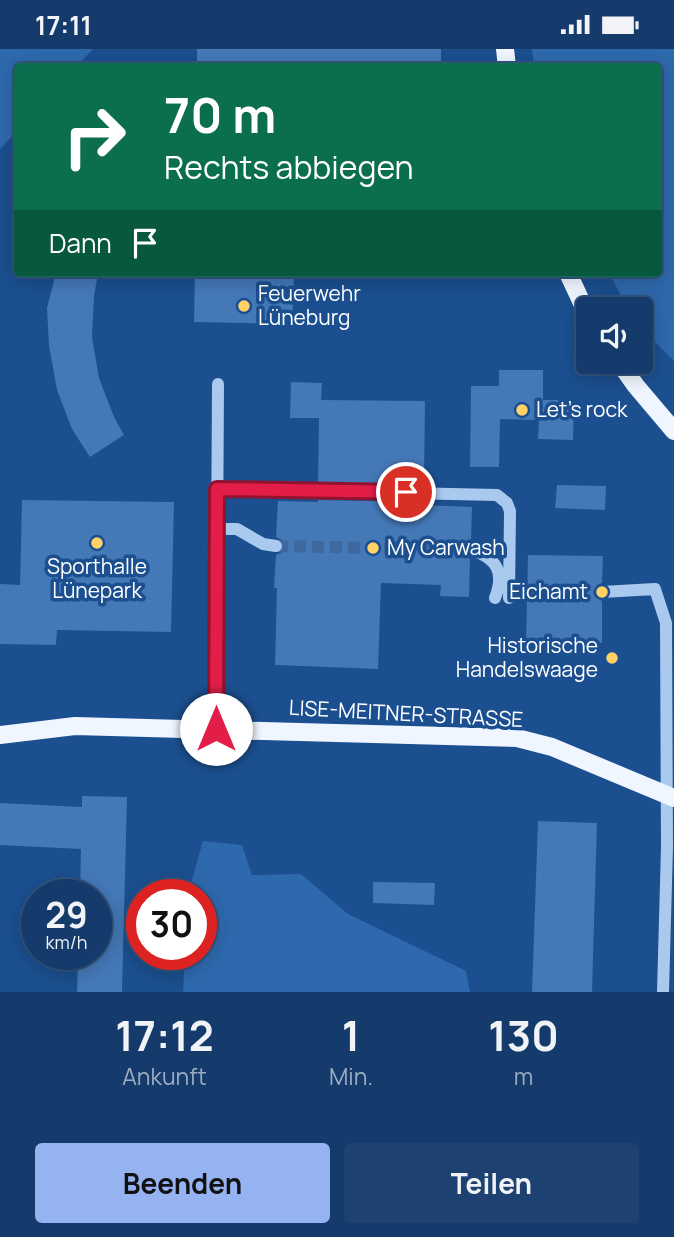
<!DOCTYPE html>
<html lang="de">
<head>
<meta charset="utf-8">
<style>
	:root { --surface:#143b6b; --page:#1d4271; --text:#f1f3f6; --muted:#9dadc1; --line:#33557e; --accent:#95b2f1 }
	body { margin:0; font-family:Manrope,sans-serif; background:var(--page); color:var(--text); height:100vh; display:flex; flex-direction:column; font-size:26px; white-space:nowrap }
	* { box-sizing:border-box; margin:0 }
	p { font-size:23px; color:var(--muted) }
	.icon { flex:none; width:38px; height:38px; fill:none; stroke:currentColor; stroke-width:2; stroke-linecap:round; stroke-linejoin:round }
	.map { position:relative; height:943px; overflow:hidden }
	.sheet { display:flex; flex-direction:column; background:var(--surface); flex:1 }
	.sheet>* { flex:none }
	.guide { position:absolute; left:14px; top:14px; width:648px; height:214px; border-radius:7px; box-shadow:0 4px 18px #0003,0 0 0 2px var(--line); background:#0b6e4f; color:#fff; overflow:hidden }
	.fabs { position:absolute; left:576px; top:248px; display:grid; gap:14px }
	.fabs a { display:grid; place-items:center; width:77px; height:77px; border-radius:7px; background:var(--surface); box-shadow:0 4px 18px #0003,0 0 0 2px var(--line); font-size:35px }
	.speed { position:absolute; left:21px; top:830px; display:flex; gap:14px; font-size:35px; font-weight:700; text-align:center }
	.speed>* { display:grid; place-content:center; width:91px; height:91px; border-radius:50%; background:var(--surface); box-shadow:0 4px 18px #0003,0 0 0 2px var(--line); line-height:1 }
	.speed small { font-size:18px; font-weight:400 }
	.speed .limit { border:10px solid #d22; background:#fff; color:#111 }
	.pin { position:absolute; display:grid; place-items:center; width:60px; height:60px; color:#fff; margin:-30px; border:4px solid #fff; border-radius:50%; box-shadow:0 2px 7px #0007 }
	.me { position:absolute; width:77px; margin:-38px; rotate:0deg; stroke-linejoin:round; filter:drop-shadow(0 0 5px #0008) }
	.turn { display:flex; align-items:center; gap:24px; height:147px; padding:0 35px; font-size:32px }
	.turn .icon { width:91px; height:91px; stroke-width:2.5 }
	.turn b { display:block; font-size:49px; line-height:60px }
	.then { display:flex; align-items:center; height:66px; padding:0 35px; background:#0003; gap:14px; font-size:26px }
	.eta { display:flex; justify-content:space-evenly; align-items:center; height:119px; text-align:center }
	.eta b { font-size:42px; font-weight:700; line-height:49px }
	.cta { display:flex; gap:14px; margin-top:auto; padding:14px 35px }
	.cta a { flex:1; height:80px; border-radius:7px; background:var(--accent); color:#111; font-size:28px; font-weight:700; line-height:80px; text-align:center }
	.cta a+a { background:var(--page); color:var(--text) }
	.status { display:flex; justify-content:space-between; align-items:center; height:49px; padding:0 35px; background:var(--surface); direction:ltr }
	.status svg { height:19px; fill:currentColor }
	.map>svg:first-child { display:block }
	.green { fill:#2e69ad }
	.building { fill:#4478b7 }
	.lines { fill:none; stroke-linecap:round; stroke-linejoin:round }
	.minor-tunnel { stroke:#3d69a0; stroke-width:12; stroke-dasharray:12 6; stroke-linecap:butt }
	.minor { stroke:#a9c9ee; stroke-width:12 }
	.major { stroke:#f0f6ff; stroke-width:18 }
	.route-casing { stroke:#92132f; stroke-width:18 }
	.route { stroke:#e11d48; stroke-width:12 }
	.poi-dot { fill:#ffd166; stroke:#1b4f8f; stroke-width:2.5 }
	.labels { text-anchor:middle; stroke-width:7; stroke-linejoin:round; paint-order:stroke }
	.poi-label { font-size:21px; fill:#fff; stroke:#1b4f8f; text-anchor:start }
	.street-label { font-size:21px; fill:#fff; stroke:#1b4f8f }
</style>
</head>
<body>
<div class="status"><b>17:11</b><svg viewBox="0 0 49 12"><path d="M0 12V9h3v3zM5 12V6h3v6zM10 12V3h3v9zM15 12V0h3v12zM26 1h20v11H26zM47 4h2v5h-2z"/></svg></div>
<div class="map">
<svg width="674" height="943" viewBox="0 0 674 943">
	<rect width="100%" height="100%" fill="#1b4f8f"/>
	<path class="green" d="M0,0h93l-16,17 -59,1 -1,64 -17,18z
		M532,0h142v312l-33,-33 -1,-18h-11l-20,-37h49v-206l-124,-1z
		M203,792l39,4 10,30 49,-1 47,40 118,57 4,21h-287l2,-38h16v-60h-13z"/>
	<path class="building" d="M197,0h244v18h-244z
		M56,224h42l-4,23 -2,42 7,40 15,39 10,18 -34,22 -18,-28 -15,-39 -8,-44 -2,-38z
		M195,224h99l-2,51 -98,-2z
		M499,321h44v30h31l-1,40 -35,-1 1,-19 -39,-1 -1,48h-29l1,-81h28z
		M291,333l31,1 -1,17 104,1 -1,84 -106,-3 1,-64h-29z
		M557,436l49,1 -1,24 -50,-2z
		M22,451l152,2 -3,130 -114,-2 -1,15 -56,-1v-60l20,1z
		M318,451l106,2 -1,3 49,2 -1,34 -6,3 -3,7 3,5 5,3 -1,38 -29,-1 1,-11 -60,-2 -3,86 -103,-4 2,-77h-3l2,-33 6,-3 3,-5 -3,-7 -6,-3 2,-36 40,1z
		M528,506l75,1 -1,27 -5,2 -4,7 2,5 7,4v42l-76,-1z
		M82,747l45,1 -5,195h-45l1,-38h18v-60h-16l1,-45 -81,-4v-42l82,4z
		M538,772l59,2 -5,169h-60z
		M373,833l62,1 -1,22 -61,-2z"/>
	<g class="lines">
		<path class="minor-tunnel" d="M276,497l195,4"/>
		<path class="minor" d="M217,440l280,6 10,8 3,8 -1,87
			M217,480h20l26,15 13,2
			M471,501c26,8 34,22 24,48
			M602,543l53,-3 11,34 1,224 -4,145
			M216,680l2,-345"/>
		<path class="major" d="M505,0l2,18
			M568,224l20,43
			M619,313l17,24 38,45
			M0,686l75,-9 442,12 35,9 122,51"/>
	</g>
	<g class="lines">
		<defs>
			<path id="route" d="M216,680l1,-240 189,3"/>
		</defs>
		<use href="#route" class="route-casing"/>
		<use href="#route" class="route"/>
	</g>
	<g class="poi-dot">
		<circle cx="244" cy="257" r="7"/>
		<circle cx="522" cy="361" r="7"/>
		<circle cx="97" cy="494" r="7"/>
		<circle cx="373" cy="499" r="7"/>
		<circle cx="602" cy="543" r="7"/>
		<circle cx="612" cy="609" r="7"/>
	</g>
	<g class="labels">
		<g class="poi-label">
			<text x="258" y="252">Feuerwehr<tspan x="258" dy="24">Lüneburg</tspan></text>
			<text x="536" y="368">Let’s rock</text>
			<text x="387" y="506">My Carwash</text>
			<text x="97" y="525" text-anchor="middle">Sporthalle<tspan x="97" dy="24">Lünepark</tspan></text>
			<text x="588" y="550" text-anchor="end">Eichamt</text>
			<text x="598" y="604" text-anchor="end">Historische<tspan x="598" dy="24">Handelswaage</tspan></text>
		</g>
		<g class="street-label">
			<text transform="translate(406 665) rotate(3)" y="7">LISE-MEITNER-STRASSE</text>
		</g>
	</g>
</svg>
<div class="fabs">
<a><svg class="icon" aria-label="sound" viewBox="0 0 24 24"><path d="M4 9h4l5-4v14l-5-4H4zM17 9q2 3 0 6"/></svg></a>
</div>
<div class="speed"><div>29<small>km/h</small></div><div class="limit">30</div></div>
<div class="pin" style="left:406px;top:443px;background:#d93025"><svg class="icon" aria-label="arrive" viewBox="0 0 24 24"><path d="M6 21V4h12l-3 4 3 4H6"/></svg></div>
<svg class="me" style="left:216px;top:680px" viewBox="-20 -20 40 40"><circle r="19" fill="#fff"/><path d="M0-13L10 11 0 6-10 11z" fill="#e11d48"/></svg>
<div class="guide">
<div class="turn"><svg class="icon" aria-label="right" viewBox="0 0 24 24"><path d="M7 20v-9h11M14 6l5 5-5 5"/></svg><div><b>70 m</b>Rechts abbiegen</div></div>
<div class="then">Dann<svg class="icon" aria-label="arrive" viewBox="0 0 24 24"><path d="M6 21V4h12l-3 4 3 4H6"/></svg></div>
</div>
</div>
<section class="sheet">
<div class="eta">
<div><b>17:12</b><p>Ankunft</p></div>
<div><b>1</b><p>Min.</p></div>
<div><b>130</b><p>m</p></div>
</div>
<div class="cta"><a>Beenden</a><a>Teilen</a></div>
</section>
</body>
</html>
